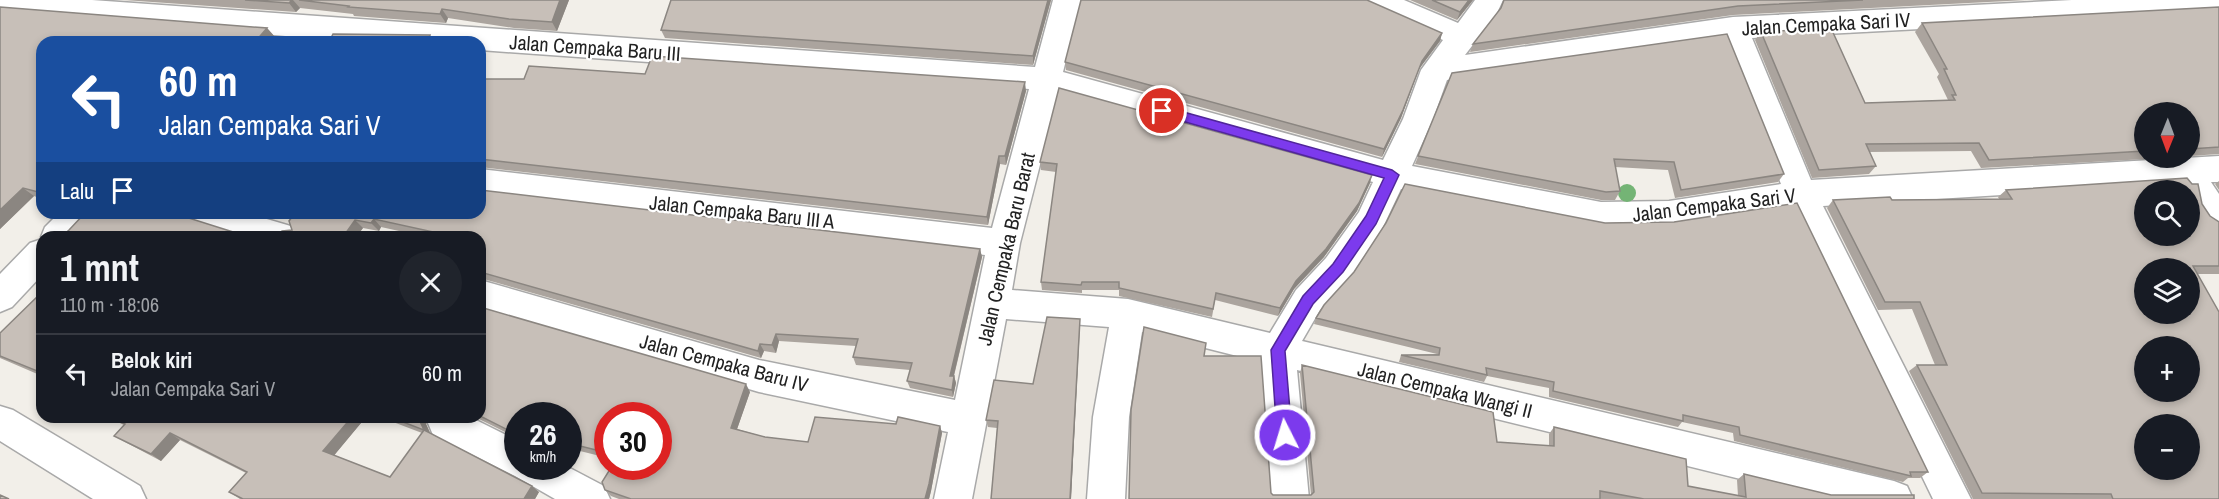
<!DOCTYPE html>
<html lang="id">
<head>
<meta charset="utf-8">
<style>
	:root { --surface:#171b24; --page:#20242c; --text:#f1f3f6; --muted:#9ea1a6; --line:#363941 }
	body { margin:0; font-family:"Archivo Narrow",sans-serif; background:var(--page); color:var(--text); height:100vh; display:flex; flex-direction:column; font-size:22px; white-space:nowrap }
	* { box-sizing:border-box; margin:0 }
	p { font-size:20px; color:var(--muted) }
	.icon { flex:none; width:33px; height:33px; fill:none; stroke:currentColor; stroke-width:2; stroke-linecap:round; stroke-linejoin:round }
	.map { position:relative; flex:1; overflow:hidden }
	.side { position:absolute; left:36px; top:231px; width:450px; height:192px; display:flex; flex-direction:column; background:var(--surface); border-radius:18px; box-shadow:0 3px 9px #0003 }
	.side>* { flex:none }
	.guide { position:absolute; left:36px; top:36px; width:450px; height:183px; border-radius:18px; box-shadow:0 3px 9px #0003; background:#1a4fa0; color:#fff; overflow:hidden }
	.needle { width:39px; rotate:181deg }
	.buttons { position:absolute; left:2134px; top:102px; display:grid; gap:12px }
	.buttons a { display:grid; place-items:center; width:66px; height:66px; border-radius:50%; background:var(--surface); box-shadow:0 3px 9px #0003; font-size:30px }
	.speed { position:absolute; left:504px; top:402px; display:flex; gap:12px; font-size:30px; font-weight:700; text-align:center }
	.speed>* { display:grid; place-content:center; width:78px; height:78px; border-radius:50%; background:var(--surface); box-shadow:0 3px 9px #0003; line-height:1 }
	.speed small { font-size:15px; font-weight:400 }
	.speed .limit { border:9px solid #d22; background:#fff; color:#111 }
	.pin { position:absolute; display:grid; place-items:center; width:51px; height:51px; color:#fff; margin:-26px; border:3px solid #fff; border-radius:50%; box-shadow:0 2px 6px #0007 }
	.me { position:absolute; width:66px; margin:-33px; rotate:355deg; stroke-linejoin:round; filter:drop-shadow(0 0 4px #0008) }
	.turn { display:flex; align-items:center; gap:21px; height:126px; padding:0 24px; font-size:27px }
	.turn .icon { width:78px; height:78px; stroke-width:2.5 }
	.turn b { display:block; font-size:42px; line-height:51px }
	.then { display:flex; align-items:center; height:57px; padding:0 24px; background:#0003; gap:12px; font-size:22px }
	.round { display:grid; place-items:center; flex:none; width:63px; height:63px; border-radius:32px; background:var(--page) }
	.headline { display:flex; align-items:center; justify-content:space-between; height:102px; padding:0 24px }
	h1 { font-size:36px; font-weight:700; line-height:45px }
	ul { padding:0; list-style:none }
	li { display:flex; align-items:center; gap:18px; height:78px; padding:0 24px; border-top:2px solid var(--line) }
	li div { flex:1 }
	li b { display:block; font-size:22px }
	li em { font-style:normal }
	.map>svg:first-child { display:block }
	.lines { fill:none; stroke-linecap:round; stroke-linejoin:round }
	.minor-casing { stroke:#a9a9a9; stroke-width:3 }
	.minor { fill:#fff; fill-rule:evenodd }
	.tree { fill:#74b475 }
	.wall { fill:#aba49e }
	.shaded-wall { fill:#8b8681 }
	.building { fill:#c7bfb8; stroke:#8b8681; stroke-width:1.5; fill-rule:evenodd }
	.route { fill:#7c3aed; stroke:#51269a; stroke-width:1.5 }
	.labels { text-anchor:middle; stroke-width:4.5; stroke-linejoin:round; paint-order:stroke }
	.street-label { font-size:20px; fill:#222; stroke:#fff }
</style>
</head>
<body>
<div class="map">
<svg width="2219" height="499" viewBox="0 0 2219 499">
	<rect width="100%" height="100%" fill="#f2efe9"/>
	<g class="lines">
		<defs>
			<path id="minor" d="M0,0h92l943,67 18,-67h28l-18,72 320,88 20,-41 18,-49 22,-30 -77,-33 -4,-7h42l54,23 17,-23h28l-7,15 -31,40 268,-38 339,-17h147v13l-467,25 59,142 408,-24v26h-8l8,12v40c-18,-6 -29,-25 -29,-44h-8l-4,-6 -355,22 148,293h-38l-141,-291 -123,19 -68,1 -200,-39 -19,40 -32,49 -30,32 -18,31 592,140 13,5 6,13h-91l-525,-129 12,129h-38l-10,-137 -119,-30 -13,85 -4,82h-38l6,-82 16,-90 -103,-8 -34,180h-38l14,-67 -189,-40 -279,-82v-30l279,80 196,40 30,-145 -505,-60v-26l512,59 37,-139 -549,-39v-8h-119l-361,-29zM1723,40l58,144 -112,17 -68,1 -189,-36 21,-47 14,-39zM1058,94l315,88 -14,30 -33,46 -30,32 -26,43 -142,-34 -116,-9 8,-47z
				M59,213h37l-5,9 -13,15h-36v38l-30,32 -12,5v-38l30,-31 12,-4 -1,-2 4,-10z
				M184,213h62l48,14 4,10h-62l-47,-15z
				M0,406l13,4 127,76 6,13h-53l-93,-58z
				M431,417h39l48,24v25h48l38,20 6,13h-55l-40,-23 -82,-41 -5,-12z"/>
		</defs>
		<use href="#minor" class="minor-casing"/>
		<use href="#minor" class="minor"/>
	</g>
	<circle class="tree" cx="1627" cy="193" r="9"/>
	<path class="wall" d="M124,0h445l-12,31 -43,-3 -66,-10 -2,5 -92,-7 -1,-2 -53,-6 -4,4z
		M1051,0l-18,65 -368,-27 -4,-8z
		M1410,0h63l-16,20z
		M1504,0h523l-294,15 -263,37 3,-8 28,-36z
		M0,7l267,21 8,9 -4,5h-229v157l-8,-3 -34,33z
		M2219,7v147l-29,2v-44h-45v46h19l-183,10 -10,-17 -102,1 7,14 -7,8 -57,4 -57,-138 6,-8 104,71 82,-3h1l-11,-23 2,-3 -24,-42 7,-9z
		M1442,33l-2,8 -21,28 -18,49 -19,39 -316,-87 -1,-8z
		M1452,73l332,101 -6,8 -103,16 -7,-28 -53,-3 5,24 -5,9h-14l-186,-36z
		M645,74l381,17 -20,74 -6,-1 -12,61 -508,-58v-88h44z
		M1040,162l330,21 -13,28 -33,46 -30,32 -16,27 -63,-16 -3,17 -93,-21v-6h-37v3l-40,-3 -1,-8 15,-110 -15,-2z
		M2219,181v9l-4,-6z
		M2006,190l196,14 8,12 9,6v52h-22l22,225h-246l-64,-128 8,-6h18l-23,-56 -34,1 -51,-102 6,-8 166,-1 -1,-2z
		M295,213l685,36 2,8 -28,119 2,7 -3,14 -43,-9 -3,-7 3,-11 -54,-5 -3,-8 3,-11 -77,-5 -3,12 -12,-2 -3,7 -281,-80v-41h-54l-45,-10 -2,4 -16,-3 -7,9h-79l15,-7z
		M42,292v84l-42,-18v-25z
		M1324,305l604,167 -8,6h-12l-5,4 -169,-41 -1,-8 -51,-11 -4,5 -129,-30v-9l-62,-12 -3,6 -85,-20 2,-7 36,-1 -123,-30 2,-6z
		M480,307l270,85 -13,37 28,8 43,5 88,-18 44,2 2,7 -11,58 -2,8h-310l-8,-3 -6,-6 53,-24 -50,-50v42l-40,-10v-32h-50v45l-4,-4 -1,-21 -38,-19h5z
		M1080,327l-9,172h-80l6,-71 -9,-1 -2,-7 47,-36z
		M1204,356l67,137 2,2h38l-11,-122 2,-8 195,77 52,4v-12l5,-7 134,59 50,10 -1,-16 7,-6 87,21 83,4h-785z
		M107,417h259l-32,38 56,22 32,-44 -42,-16h50l-4,7 4,9 109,59 -4,7h-295l-11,-7 17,-19 -66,-33 -19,21 -36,-19 -11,-6 10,-11z"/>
	<path class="shaded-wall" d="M292,0h1l7,8 -4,4 -7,-9z
		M560,0h9l-12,31 -5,-9z
		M1048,0h3l-18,65v-9z
		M1469,0h4l-16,20 3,-8z
		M442,9l6,9 -2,5 -6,-9z
		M267,28l8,9 -4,5h-16z
		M1442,33l-2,8 -21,28 -18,49 -19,39 2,-8 38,-88z
		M430,35l5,7h-8z
		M1025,82l1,9 -20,74 -1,-9z
		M999,156l1,8 -12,61 -1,-8z
		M1372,175l-2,8 -13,28 -33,46 -30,32 -16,27 2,-8 16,-27z
		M23,188l11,8 -34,33v-19z
		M374,219l7,8 -2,4 -8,-8z
		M355,220l8,8 -7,9h-13z
		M980,249l2,8 -30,126 -2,-7z
		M1080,319l-9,180h-1z
		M776,334l3,7 -3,12 -4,-8z
		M760,344l4,7 -3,7 -3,-7z
		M954,376l2,7 -3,14 -1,-7z
		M746,384l4,8 -15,43 -4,-7z
		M352,417h14l-34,41 -9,-7z
		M418,417h12l-4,7 6,13 -8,-7z
		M940,426l2,7 -11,58 -2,8h-4z
		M170,433l10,7 -19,21 -10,-7z
		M532,486l7,6 -4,7h-11z"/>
	<path class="building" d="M245,0h47l-3,3z
		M299,0h261l-8,22 -43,-3 -67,-10 -2,5 -92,-7 1,-1z
		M671,0h377l-15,56 -372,-26z
		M1081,0h286l75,33 -20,28 -19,49 -19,39 -319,-87z
		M1432,0h37l-9,12z
		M1504,0h359l-125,6 -265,38 28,-36z
		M0,7l267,21 -12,14h-213v151l-19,-5 -23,22z
		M2219,7v140l-29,2v-37h-45v39l-156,9 -10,-17 -113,1 10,22 -57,4 -58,-138 70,-4 34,75 90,-3 -3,-5h4l-12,-26h3l-25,-46z
		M333,34l97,1 -3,7h-98z
		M1727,34l57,140 -103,16 -7,-28 -60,-3 6,32 -14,1 -188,-36 34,-83z
		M652,56l373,26 -20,74h-6l-12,61 -507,-58v-80h44l5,-13 116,8z
		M1059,88l313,87 -13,28 -33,46 -30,32 -16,27 -64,-15 -3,16 -94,-21v-6h-37l-1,3 -40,-3 16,-118 -17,-2z
		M2187,178l5,6h6l4,20 8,12 9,6v44h-26l26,46v187h-106l-2,-5 -129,-1 -65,-128h30l-27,-63h-35l-52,-102 57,-3 2,3 120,-1 -6,-9zM2145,190h45v46h-45zM2145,268h45v46h-45zM2145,346h45v46h-45zM2145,424h45v46h-45z
		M1405,184l200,39 69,-1 123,-19 131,269h-18l1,4 -171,-41 -1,-8 -56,-12v6l-130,-30 1,-9 -68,-14 1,7 -86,-20h38l1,-7 -124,-30 8,-13 30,-33 32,-49z
		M480,190l500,59 -30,127h4l-2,14 -45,-9 5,-18 -59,-6 5,-18 -82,-5 -4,11 -12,-1 -2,7 -278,-79v-35h-24l-82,-18 -3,4 -16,-3 -12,17h-66l5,-6 10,-1 -3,-9 6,-8h185z
		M85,213h88l76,24h-188l8,-7z
		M42,292v81l-42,-17v-23z
		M480,307l266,77 -15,44 34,9 43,5 7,-25 81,7 2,-7 42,9 -11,58 -4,15h-294l-26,-9 -3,-8 10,-16h46v-50h-50v37l-40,-10v-27h-50v41h-4l-2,-25 -32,-16z
		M1047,317l33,2 -10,180h-79l7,-78 -12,-1 8,-40 39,4z
		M1144,327l62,16 -2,13h57l10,137 2,2h38l3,-3 -12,-127 191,47 4,30 57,4v-19l132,32 2,27 58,11 -2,-23 87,21h83v4h-270l-44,-8v8h-471l2,-89z
		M110,417h242l-29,34 67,26 34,-47 -34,-13h28l6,13 108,56 -8,13h-281l-14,-7 18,-20 -77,-39 -19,21 -37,-18 11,-12z
		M0,495l9,4h-9z"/>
	<path class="route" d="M1162,106l230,64 7,5 -23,49 -33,48 -30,32 -28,47 7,84 -2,5 -5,2 -5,-2 -3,-5 -6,-85 32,-54 30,-32 33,-48 18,-38 -227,-64 -2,-3z"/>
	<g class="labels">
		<g class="street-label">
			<text transform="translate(1826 24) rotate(-3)" y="7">Jalan Cempaka Sari IV</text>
			<text transform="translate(595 48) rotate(4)" y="7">Jalan Cempaka Baru III</text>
			<text transform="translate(1714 205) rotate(-7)" y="7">Jalan Cempaka Sari V</text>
			<text transform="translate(742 212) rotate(6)" y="7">Jalan Cempaka Baru III A</text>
			<text transform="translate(1006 249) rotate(-77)" y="7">Jalan Cempaka Baru Barat</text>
			<text transform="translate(724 363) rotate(15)" y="7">Jalan Cempaka Baru IV</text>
			<text transform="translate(1445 390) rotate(14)" y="7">Jalan Cempaka Wangi II</text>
		</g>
	</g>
</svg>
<div class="buttons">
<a><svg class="needle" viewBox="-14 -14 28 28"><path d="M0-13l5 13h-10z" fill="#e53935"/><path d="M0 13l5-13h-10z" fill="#9ea1a6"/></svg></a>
<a><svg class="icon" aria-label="search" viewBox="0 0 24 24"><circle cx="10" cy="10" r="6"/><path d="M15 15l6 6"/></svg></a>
<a><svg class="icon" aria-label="layers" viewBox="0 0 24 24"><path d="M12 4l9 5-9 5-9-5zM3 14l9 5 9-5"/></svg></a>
<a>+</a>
<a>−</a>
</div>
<div class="speed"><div>26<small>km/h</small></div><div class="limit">30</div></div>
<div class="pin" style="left:1162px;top:111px;background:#d93025"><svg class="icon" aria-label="arrive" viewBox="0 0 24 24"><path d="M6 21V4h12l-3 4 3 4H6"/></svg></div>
<svg class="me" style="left:1285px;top:435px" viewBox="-20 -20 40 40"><circle r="17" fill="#7c3aed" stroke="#fff" stroke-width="3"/><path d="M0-11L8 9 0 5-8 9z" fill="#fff"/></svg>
<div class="guide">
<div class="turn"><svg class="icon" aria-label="left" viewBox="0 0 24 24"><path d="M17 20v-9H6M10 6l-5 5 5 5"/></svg><div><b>60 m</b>Jalan Cempaka Sari V</div></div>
<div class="then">Lalu<svg class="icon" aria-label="arrive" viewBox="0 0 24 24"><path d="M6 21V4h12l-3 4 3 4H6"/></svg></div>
</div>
<section class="side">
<div class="headline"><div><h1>1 mnt</h1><p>110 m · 18:06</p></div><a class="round"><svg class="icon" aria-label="close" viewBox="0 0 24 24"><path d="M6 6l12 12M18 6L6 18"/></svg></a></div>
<ul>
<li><svg class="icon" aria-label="left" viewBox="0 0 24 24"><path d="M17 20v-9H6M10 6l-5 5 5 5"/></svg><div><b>Belok kiri</b><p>Jalan Cempaka Sari V</p></div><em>60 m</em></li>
</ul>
</section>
</div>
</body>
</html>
